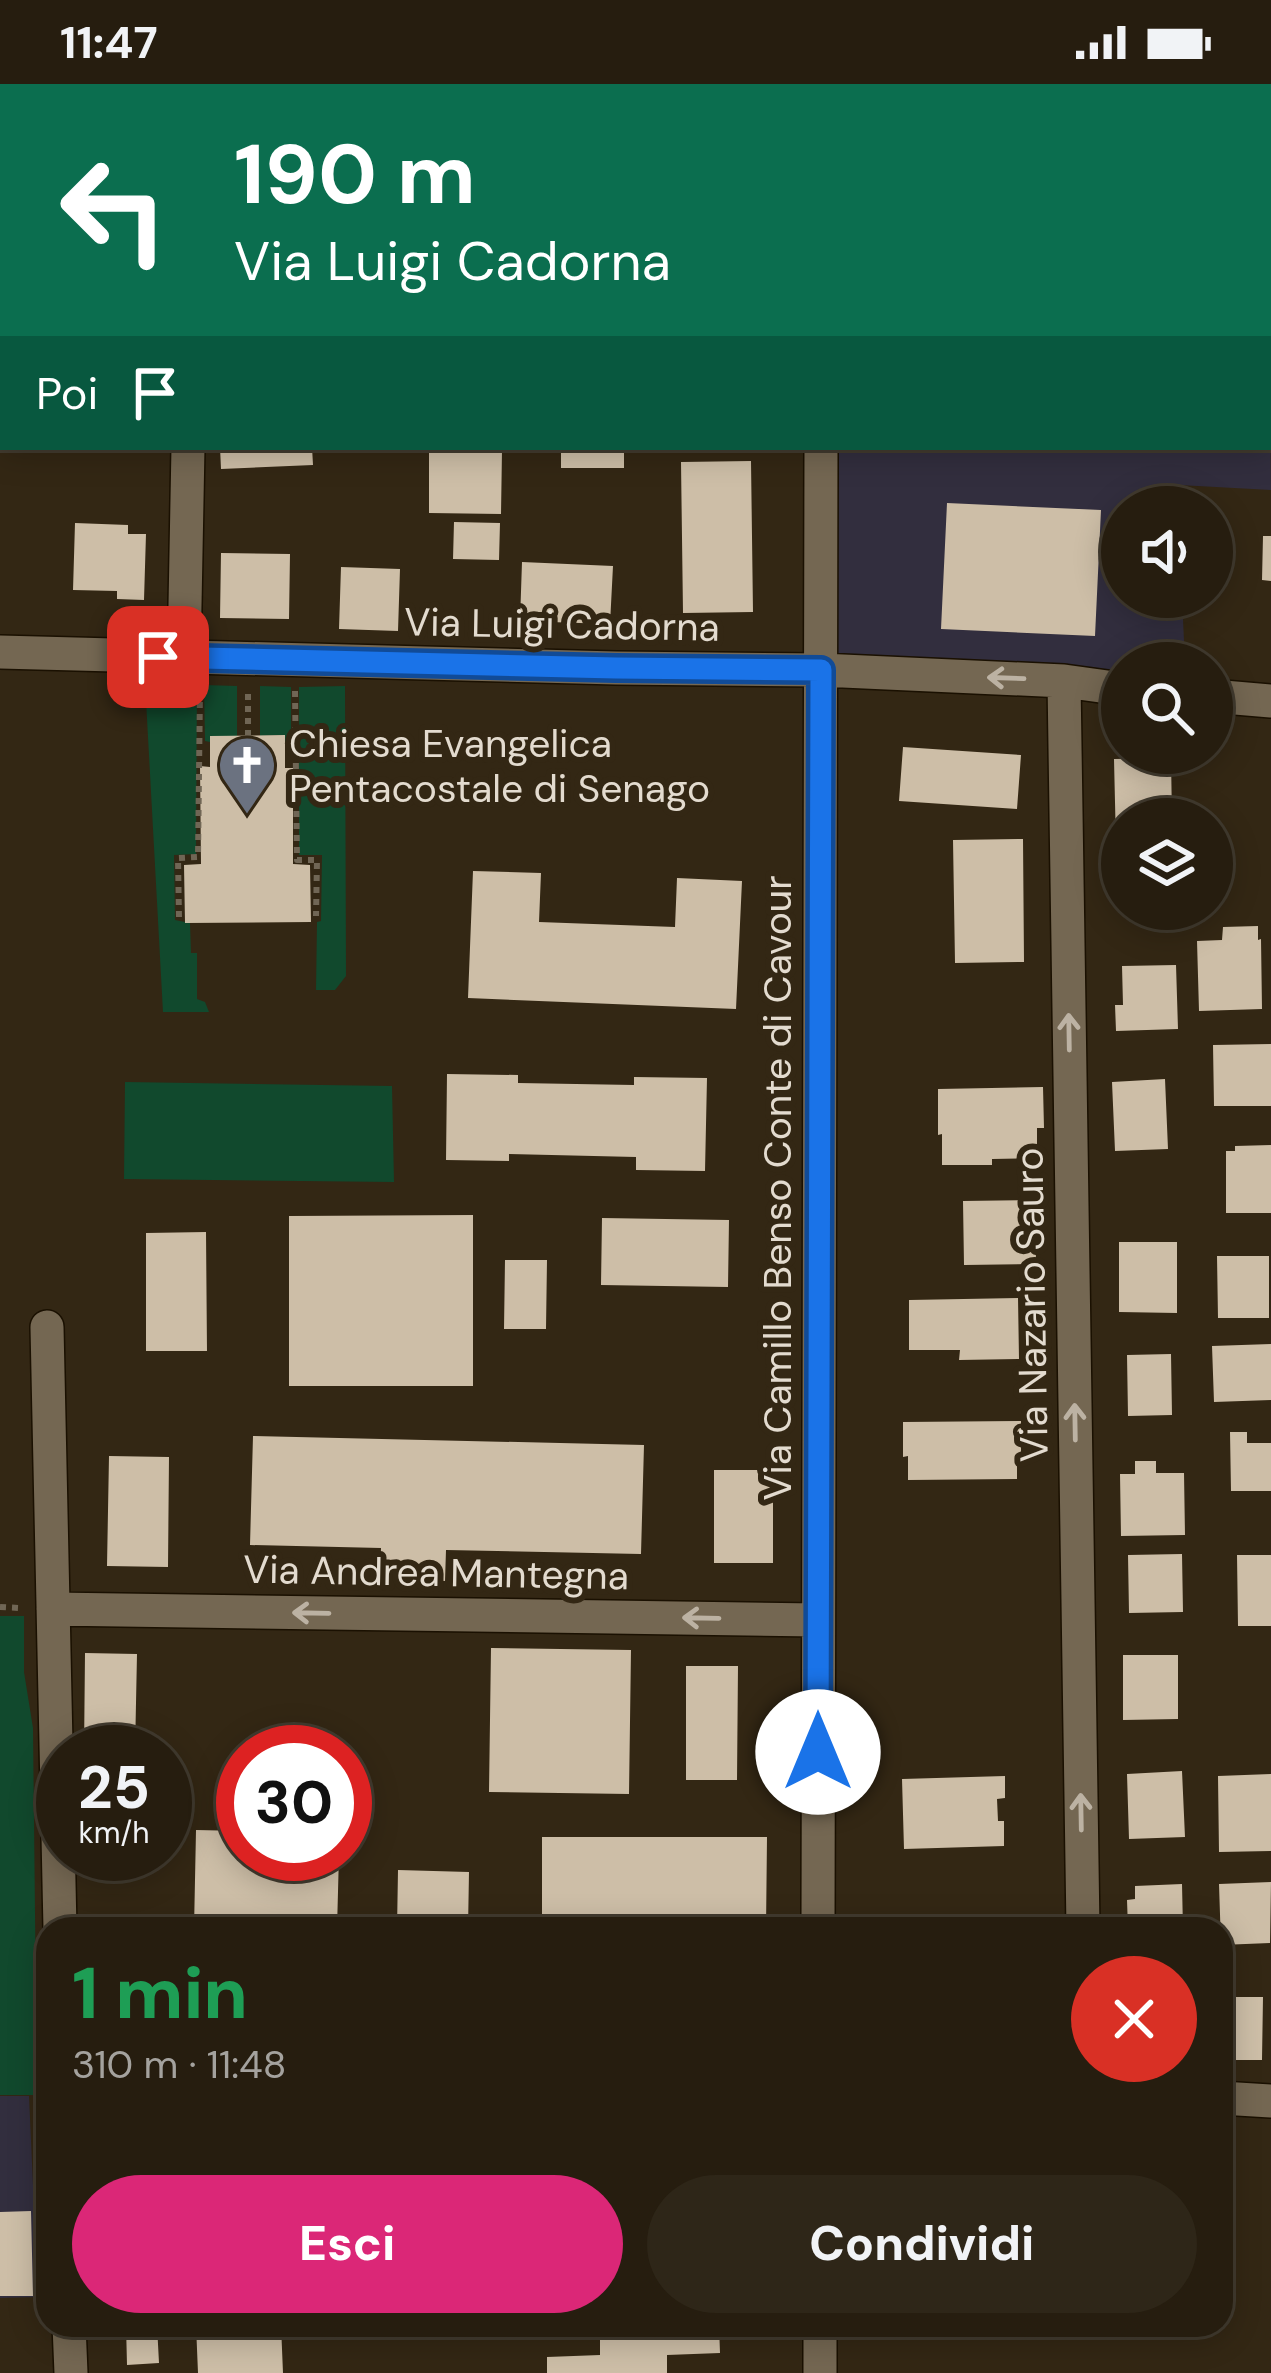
<!DOCTYPE html>
<html lang="it">
<head>
<meta charset="utf-8">
<style>
	:root { --surface:#261d0f; --page:#2e2618; --text:#f1f3f6; --muted:#a4a29e; --line:#423b2f; --accent:#db2777 }
	body { margin:0; font-family:"DM Sans",sans-serif; background:var(--page); color:var(--text); height:100vh; display:flex; flex-direction:column; font-size:45px; white-space:nowrap }
	* { box-sizing:border-box; margin:0 }
	p { font-size:39px; color:var(--muted) }
	.icon { flex:none; width:66px; height:66px; fill:none; stroke:currentColor; stroke-width:2; stroke-linecap:round; stroke-linejoin:round }
	.map { position:relative; flex:1; overflow:hidden }
	.side { position:absolute; left:36px; top:1833px; width:1197px; height:420px; display:flex; flex-direction:column; background:var(--surface); border-radius:36px; box-shadow:0 6px 30px #0003,0 0 0 3px var(--line) }
	.side>* { flex:none }
	.banner { position:absolute; left:0px; top:0px; width:1272px; height:366px; box-shadow:0 6px 30px #0003,0 0 0 3px var(--line); background:#0b6e4f; color:#fff; overflow:hidden }
	.tools { position:absolute; left:1101px; top:402px; display:grid; gap:24px }
	.tools a { display:grid; place-items:center; width:132px; height:132px; border-radius:50%; background:var(--surface); box-shadow:0 6px 30px #0003,0 0 0 3px var(--line); font-size:60px }
	.speed { position:absolute; left:36px; top:1641px; display:flex; gap:24px; font-size:60px; font-weight:700; text-align:center }
	.speed>* { display:grid; place-content:center; width:156px; height:156px; border-radius:50%; background:var(--surface); box-shadow:0 6px 30px #0003,0 0 0 3px var(--line); line-height:1 }
	.speed small { font-size:30px; font-weight:400 }
	.speed .limit { border:18px solid #d22; background:#fff; color:#111 }
	.pin { position:absolute; display:grid; place-items:center; width:102px; height:102px; color:#fff; margin:-51px; border-radius:24px; box-shadow:0 6px 18px #0006 }
	.me { position:absolute; width:132px; margin:-66px; rotate:0deg; stroke-linejoin:round; filter:drop-shadow(0 0 9px #0008) }
	.turn { display:flex; align-items:center; gap:42px; height:252px; padding:0 36px; font-size:54px }
	.turn .icon { width:156px; height:156px; stroke-width:2.5 }
	.turn b { display:block; font-size:84px; line-height:102px }
	.then { display:flex; align-items:center; height:114px; padding:0 36px; background:#0003; gap:24px; font-size:45px }
	.round { display:grid; place-items:center; flex:none; width:126px; height:126px; border-radius:63px; background:var(--page) }
	.summary { display:flex; align-items:center; justify-content:space-between; height:204px; padding:0 36px }
	h1 { font-size:72px; font-weight:800; line-height:90px; color:#1e9e55 }
	.button { display:flex; gap:24px; margin-top:auto; padding:24px 36px }
	.button a { flex:1; height:138px; border-radius:72px; background:var(--accent); color:#fff; font-size:48px; font-weight:800; line-height:138px; text-align:center }
	.button a+a { background:var(--page); color:var(--text) }
	.status { display:flex; justify-content:space-between; align-items:center; height:84px; padding:0 60px; background:var(--surface); direction:ltr }
	.status svg { height:33px; fill:currentColor }
	.map>svg:first-child { display:block }
	.commercial { fill:#322e3e }
	.green { fill:#11492d }
	.building { fill:#cdbea7 }
	.lines { fill:none; stroke-linecap:round; stroke-linejoin:round }
	.minor-casing { stroke:#1a1001; stroke-width:36 }
	.path { stroke:#706655; stroke-width:6; stroke-dasharray:6 6; stroke-linecap:butt }
	.minor { stroke:#746752; stroke-width:33 }
	.oneway { stroke:#bcb2a3 }
	.route-casing { stroke:#114b97; stroke-width:30 }
	.route { stroke:#1a73e8; stroke-width:21 }
	.labels { text-anchor:middle; stroke-width:12; stroke-linejoin:round; paint-order:stroke }
	.street-label { font-size:39px; fill:#e3dbcf; stroke:#332714 }
	.poi-label { font-size:39px; fill:#e3dbcf; stroke:#332714; text-anchor:start }
</style>
</head>
<body>
<div class="status"><b>11:47</b><svg viewBox="0 0 49 12"><path d="M0 12V9h3v3zM5 12V6h3v6zM10 12V3h3v9zM15 12V0h3v12zM26 1h20v11H26zM47 4h2v5h-2z"/></svg></div>
<div class="map">
<svg width="1271" height="2289" viewBox="0 0 1271 2289">
	<rect width="100%" height="100%" fill="#332714"/>
	<path class="commercial" d="M1269,202l2,204 -92,-5v22h-57v90h60l3,66h-63v25l-293,-22 2,-219h438z
		M0,2012h29l9,201 -38,1z"/>
	<path class="green" d="M145,598l52,2 -1,170 -22,1 1,65 15,3 1,30h6v46l8,3 4,10h-46z
		M204,601l33,1v50h-26l-1,6 -5,-1z
		M260,602l31,1v55h-6v-7l-25,1z
		M345,602l1,290 -11,14h-19l1,-68 4,-1 1,-66h-23v-168z
		M125,998l267,4 2,96 -270,-3z
		M0,1532h24v56l9,56 4,367h-37z"/>
	<path class="building" d="M220,363h92l1,18 -92,4z
		M561,363h63v21h-63z
		M429,365l73,1 -1,64 -72,-1z
		M751,377l2,151 -70,1 -2,-151z
		M947,419l154,7 -6,126 -154,-7z
		M454,438l46,1 -1,37 -46,-1z
		M75,439l53,2v9h18l-2,66 -27,-1v-8l-44,-1z
		M1263,452h8v45l-9,-1z
		M221,469l69,1 -1,65 -69,-1z
		M522,478l91,4 -3,58 -90,-3z
		M341,483l59,2 -2,62 -59,-2z
		M285,651v33h8v96l17,1 1,57 -126,1 -1,-58 17,-1 -1,-98 10,1v-31z
		M903,663l118,8 -4,54 -118,-8z
		M1171,674l1,61h-50v69h-5l-3,-129z
		M1023,755l1,123 -69,1 -2,-123z
		M473,787l68,2 -2,49 136,5 2,-49 65,3 -6,128 -268,-11z
		M1258,842v14l3,-1 1,70 -63,2 -2,-70 25,-1 1,-13z
		M1176,881l2,64 -62,2 -1,-26h8l-1,-39z
		M1271,960v62h-57l-1,-61z
		M447,990l71,1v8l116,2v-8l73,1 -2,93 -69,-1v-13l-127,-3v7l-63,-1z
		M1165,995l3,70 -53,2 -3,-69z
		M1043,1003l1,41h-7v30l-45,1v6h-50v-31l-4,1v-46z
		M1271,1061v68h-45v-62h9v-5z
		M1035,1116l1,64 -72,1 -1,-64z
		M473,1131v171h-184v-170z
		M602,1134l127,2 -1,67 -127,-2z
		M206,1148l1,119h-61v-118z
		M1119,1158h58v71l-58,-1z
		M1217,1172h52v62h-51z
		M505,1176h42l-1,69h-42z
		M1018,1214l1,61 -60,1 1,-10h-51v-50z
		M1271,1260v56l-57,2 -2,-56z
		M1171,1270l1,61 -44,1 -1,-61z
		M1021,1337v34h-4v24l-109,1v-24l-5,1v-35z
		M1230,1348h17v11h24v48h-40z
		M253,1352l391,9 -3,109 -195,-4 -1,31 -65,-2 1,-31 -131,-3z
		M109,1372l60,1 -1,110 -61,-1z
		M1135,1377h21v12h28l1,62 -64,1 -1,-62h15z
		M714,1386h59v93h-59z
		M1182,1470l1,58 -54,1 -1,-58z
		M1237,1471h34v71h-33z
		M491,1564l140,2 -2,144 -140,-2z
		M85,1569l52,1 -2,98h-51z
		M1123,1571h55v64l-55,1z
		M686,1582h52l-1,114h-51z
		M1182,1687l3,66 -56,2 -2,-65z
		M1271,1690v77l-52,1 -1,-76z
		M1005,1692v22l-8,1 1,22h6v25l-100,3 -2,-70z
		M196,1746l47,1v23h96l-2,75h-143z
		M542,1753h225l-1,92h-224z
		M398,1786l71,2 -1,57h-71z
		M1271,1798l-1,61 -49,2 -2,-61z
		M1182,1800l1,45h-55l-1,-29 8,-1v-13z
		M1221,1913h42l-1,63h-41z
		M31,2127l2,85h-33v-84z
		M126,2241h31l2,38 -32,2z
		M196,2241h85l2,48h-85z
		M654,2241h65l1,28 -53,2v18h-120v-16l53,-2v-26l54,-2z"/>
	<g class="lines">
		<defs>
			<path id="minor" d="M821,3v-3
				M0,568l616,16 205,2 243,11 58,8
				M184,574l4,-211
				M1064,597l19,1248
				M1212,612l59,5
				M47,1243l13,602
				M53,1525l765,11
				M818,1845l3,-1482
				M1221,2014l50,3
				M69,2241l2,48
				M820,2241v48"/>
		</defs>
		<use href="#minor" class="minor-casing"/>
		<path class="path" d="M295,607l2,169h20l-1,56
			M248,652v-45
			M179,833l-1,-59 20,-1 2,-168
			M0,1523l20,1"/>
		<use href="#minor" class="minor"/>
	</g>
	<defs><path id="oneway-shaft" d="M-6 0H5M1.5-3L5.5 0L1.5 3" fill="none" stroke-width="1.6" stroke-linecap="round" stroke-linejoin="round" transform="scale(3)"/></defs>
	<g class="oneway">
		<use href="#oneway-shaft" transform="translate(1006 594) rotate(-178)"/>
		<use href="#oneway-shaft" transform="translate(1069 948) rotate(-91)"/>
		<use href="#oneway-shaft" transform="translate(1075 1338) rotate(-91)"/>
		<use href="#oneway-shaft" transform="translate(311 1529) rotate(-179)"/>
		<use href="#oneway-shaft" transform="translate(701 1534) rotate(-179)"/>
		<use href="#oneway-shaft" transform="translate(1081 1728) rotate(-91)"/>
	</g>
	<g class="lines">
		<defs>
			<path id="route" d="M158,573l458,11 205,2 -3,1082"/>
		</defs>
		<use href="#route" class="route-casing"/>
		<use href="#route" class="route"/>
	</g>
	<defs>
		<symbol id="church-pin" viewBox="-11 -11 22 30"><path d="M0 17L-7.5 6A9.5 9.5 0 1 1 7.5 6Z" fill="#6b7280" stroke="#332714"/><path d="M-1.2-6h2.4v3.5h3.3v2.4h-3.3V6h-2.4V-.1h-3.3v-2.4h3.3Z" fill="#fff"/></symbol>
	</defs>
	<g fill-rule="evenodd">
		<use href="#church-pin" x="214" y="648" width="66" height="90"/>
	</g>
	<g class="labels">
		<g class="street-label">
			<text transform="translate(562 540) rotate(1)" y="14">Via Luigi Cadorna</text>
			<text transform="translate(777 1104) rotate(-90)" y="14">Via Camillo Benso Conte di Cavour</text>
			<text transform="translate(1031 1221) rotate(-91)" y="14">Via Nazario Sauro</text>
			<text transform="translate(436 1488) rotate(1)" y="14">Via Andrea Mantegna</text>
		</g>
		<g class="poi-label">
			<text x="289" y="673">Chiesa Evangelica<tspan x="289" dy="45">Pentacostale di Senago</tspan></text>
		</g>
	</g>
</svg>
<div class="tools">
<a><svg class="icon" aria-label="sound" viewBox="0 0 24 24"><path d="M4 9h4l5-4v14l-5-4H4zM17 9q2 3 0 6"/></svg></a>
<a><svg class="icon" aria-label="search" viewBox="0 0 24 24"><circle cx="10" cy="10" r="6"/><path d="M15 15l6 6"/></svg></a>
<a><svg class="icon" aria-label="layers" viewBox="0 0 24 24"><path d="M12 4l9 5-9 5-9-5zM3 14l9 5 9-5"/></svg></a>
</div>
<div class="speed"><div>25<small>km/h</small></div><div class="limit">30</div></div>
<div class="pin" style="left:158px;top:573px;background:#d93025"><svg class="icon" aria-label="arrive" viewBox="0 0 24 24"><path d="M6 21V4h12l-3 4 3 4H6"/></svg></div>
<svg class="me" style="left:818px;top:1668px" viewBox="-20 -20 40 40"><circle r="19" fill="#fff"/><path d="M0-13L10 11 0 6-10 11z" fill="#1a73e8"/></svg>
<div class="banner">
<div class="turn"><svg class="icon" aria-label="left" viewBox="0 0 24 24"><path d="M17 20v-9H6M10 6l-5 5 5 5"/></svg><div><b>190 m</b>Via Luigi Cadorna</div></div>
<div class="then">Poi<svg class="icon" aria-label="arrive" viewBox="0 0 24 24"><path d="M6 21V4h12l-3 4 3 4H6"/></svg></div>
</div>
<section class="side">
<div class="summary"><div><h1>1 min</h1><p>310 m · 11:48</p></div><a class="round" style="background:#d93025;color:#fff"><svg class="icon" aria-label="close" viewBox="0 0 24 24"><path d="M6 6l12 12M18 6L6 18"/></svg></a></div>
<div class="button"><a>Esci</a><a>Condividi</a></div>
</section>
</div>
</body>
</html>
